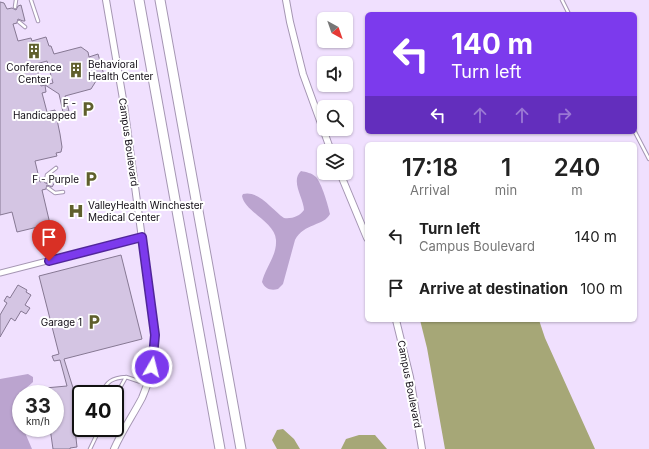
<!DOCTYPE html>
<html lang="en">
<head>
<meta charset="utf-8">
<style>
	:root { --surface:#fff; --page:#f2f2f2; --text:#222; --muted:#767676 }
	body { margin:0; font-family:Inter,sans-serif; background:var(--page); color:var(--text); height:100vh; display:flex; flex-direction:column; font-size:15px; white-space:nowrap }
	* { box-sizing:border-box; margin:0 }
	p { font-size:13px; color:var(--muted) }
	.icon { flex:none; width:22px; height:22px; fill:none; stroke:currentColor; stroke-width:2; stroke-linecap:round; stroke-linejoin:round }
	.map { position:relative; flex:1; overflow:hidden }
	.side { position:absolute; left:365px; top:142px; width:272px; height:180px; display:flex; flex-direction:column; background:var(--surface); border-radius:6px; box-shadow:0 1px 3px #0004 }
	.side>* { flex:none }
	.top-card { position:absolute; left:365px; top:12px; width:272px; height:122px; border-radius:6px; box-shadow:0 1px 3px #0004; background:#7c3aed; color:#fff; overflow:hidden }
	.needle { width:26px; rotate:140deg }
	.tools { position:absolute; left:317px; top:12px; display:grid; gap:8px }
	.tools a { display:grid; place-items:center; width:36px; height:36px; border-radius:6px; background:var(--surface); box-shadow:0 1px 3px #0004; font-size:20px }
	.speed { position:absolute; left:12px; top:385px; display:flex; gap:8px; font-size:20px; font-weight:700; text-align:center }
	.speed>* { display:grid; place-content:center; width:52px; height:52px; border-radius:50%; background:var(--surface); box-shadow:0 1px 3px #0004; line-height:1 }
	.speed small { font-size:10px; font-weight:400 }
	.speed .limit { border:2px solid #111; border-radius:6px; background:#fff; color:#111 }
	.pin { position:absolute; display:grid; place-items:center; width:34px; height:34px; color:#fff; margin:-41px -17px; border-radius:50% 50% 50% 0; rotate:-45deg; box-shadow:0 0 4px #0007 }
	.pin .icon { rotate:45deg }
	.me { position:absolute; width:44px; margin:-22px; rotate:8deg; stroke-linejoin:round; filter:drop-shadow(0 0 3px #0008) }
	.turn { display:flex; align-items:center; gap:14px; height:84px; padding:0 20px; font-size:18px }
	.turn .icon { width:52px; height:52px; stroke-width:2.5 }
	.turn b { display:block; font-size:28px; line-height:34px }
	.lanes { display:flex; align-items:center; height:38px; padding:0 20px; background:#0003; justify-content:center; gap:20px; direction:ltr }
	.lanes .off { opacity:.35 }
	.eta { display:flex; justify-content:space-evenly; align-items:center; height:68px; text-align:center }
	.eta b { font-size:24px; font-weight:600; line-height:28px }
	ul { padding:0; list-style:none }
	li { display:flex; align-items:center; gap:12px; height:52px; padding:0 20px }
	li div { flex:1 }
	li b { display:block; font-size:15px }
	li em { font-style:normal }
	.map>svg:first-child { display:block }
	.forest { fill:#a6a777 }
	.water { fill:#bba4cf }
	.building { fill:#d4c5e3; stroke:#867893 }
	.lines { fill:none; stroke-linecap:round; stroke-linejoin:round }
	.service-casing { stroke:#a596b3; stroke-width:4.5 }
	.minor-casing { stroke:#a596b3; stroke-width:7 }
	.tertiary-casing { stroke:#a596b3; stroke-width:8 }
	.motorway-casing { stroke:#a596b3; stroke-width:11 }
	.service { stroke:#fff; stroke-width:2.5 }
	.minor { stroke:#fff; stroke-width:5 }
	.tertiary { stroke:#fff; stroke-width:6 }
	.motorway { stroke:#fff; stroke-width:9 }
	.route-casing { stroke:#51269a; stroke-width:10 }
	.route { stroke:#7c3aed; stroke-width:7 }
	.labels { text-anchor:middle; stroke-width:4; stroke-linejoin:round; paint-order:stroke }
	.poi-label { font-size:10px; fill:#0f0a13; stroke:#fff; text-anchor:end }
	.street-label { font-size:10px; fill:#0f0a13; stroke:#fff }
</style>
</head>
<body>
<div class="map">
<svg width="649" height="449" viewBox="0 0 649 449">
	<rect width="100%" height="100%" fill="#f0e0fe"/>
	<path class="forest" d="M420,320h119l6,18 50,111h-150l-18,-101z
		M283,429l11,10 6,10h-23l-5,-9 5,-10z
		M359,435h16l12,14h-46l5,-10z"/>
	<path class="water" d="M301,171c5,1 11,2 15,6 6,7 12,28 14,37 -6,12 -26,9 -35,26l-12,44 -5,5c-7,2 -13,0 -16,-7 3,-14 15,-26 14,-42 -1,-18 -31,-28 -34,-44l1,-2c16,-4 29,16 41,24 8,1 16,-2 20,-8 0,-11 -14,-29 -3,-39z
		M28,374l5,3v5c-9,8 -21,17 -17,30 2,6 5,11 5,16h2l9,21h-32v-70z"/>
	<path class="building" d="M0,2l4,1 3,6 5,-1 4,2 2,-4 3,-1 4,16h-2l-5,-2 -1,4 -4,1 5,17 13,-3 1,3 14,-4 3,9h2l3,8 27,-7 7,5 1,5 9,-3 6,21 -9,2 1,4 -5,8 -26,7 4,15 -6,1 -4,-18 -14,-9 8,-2 -6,-22 -11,3 5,22 4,-1 1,7 -4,1 5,19 8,-2 5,24 2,13 -1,5 -5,1 1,3 -22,5 5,21 3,-1 4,3 4,-4 4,2 -3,5 -5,-2 -1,4 -4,1 8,34 -33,8 -5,-20 -12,3z
		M57,241l2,6 -9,2 -2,-6z
		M121,255l21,84 -78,20 10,32 12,-3 2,6h-7v18h-2l1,6 -6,2 3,27 -7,1v1h-17l-3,-21h5v-34h-9l-1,-6 22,-2 -7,-26 -6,1 -2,-5 7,-2 -20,-78z
		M18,285l9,5 -1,2 5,3 -6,10 5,3 -4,6 -5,-3 -6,10 -4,-3 -11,19v-22l7,-12 -3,-2 3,-5 3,2z"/>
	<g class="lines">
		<defs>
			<path id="service" d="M31,0l7,21
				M562,0l7,14
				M15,7l1,-7
				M19,22l6,5
				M635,132l14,27
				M46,181l1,-6 9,-7
				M48,188l7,5 8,-1
				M101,394c6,-13 11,-16 25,-17
				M115,397l11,-20 21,7
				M90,449l10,-21"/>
			<path id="minor" d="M0,273l141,-36"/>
			<path id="tertiary" d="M106,0l18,105 31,230c0,22 -4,43 -13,63 -9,17 -20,33 -28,51
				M286,0l4,22 13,52 28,77
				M340,173l27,65
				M396,320l14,57 12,72"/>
			<path id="motorway" d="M139,0l81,449
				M160,0l81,449"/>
		</defs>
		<use href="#service" class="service-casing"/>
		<use href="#minor" class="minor-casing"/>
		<use href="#tertiary" class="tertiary-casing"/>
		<use href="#motorway" class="motorway-casing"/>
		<use href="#service" class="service"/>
		<use href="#minor" class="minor"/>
		<use href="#tertiary" class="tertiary"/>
		<use href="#motorway" class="motorway"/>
	</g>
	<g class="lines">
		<defs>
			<path id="route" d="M49,261l93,-24 13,98 -3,32"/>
		</defs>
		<use href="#route" class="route-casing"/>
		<use href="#route" class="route"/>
	</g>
	<defs>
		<symbol id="building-bare" viewBox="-9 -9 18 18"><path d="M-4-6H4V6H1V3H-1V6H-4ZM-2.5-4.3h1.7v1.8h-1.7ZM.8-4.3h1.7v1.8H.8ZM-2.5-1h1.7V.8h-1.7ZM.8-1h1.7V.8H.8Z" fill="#5f5f2c" stroke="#fff" stroke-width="2.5" paint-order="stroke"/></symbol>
		<symbol id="parking-bare" viewBox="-9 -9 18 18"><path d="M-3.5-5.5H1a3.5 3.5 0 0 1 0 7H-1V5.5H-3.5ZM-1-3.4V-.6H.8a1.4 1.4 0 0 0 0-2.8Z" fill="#5f5f2c" stroke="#fff" stroke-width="2.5" paint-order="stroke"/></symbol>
		<symbol id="hospital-bare" viewBox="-9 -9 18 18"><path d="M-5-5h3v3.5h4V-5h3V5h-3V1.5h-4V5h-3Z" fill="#5f5f2c" stroke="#fff" stroke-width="2.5" paint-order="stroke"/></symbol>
	</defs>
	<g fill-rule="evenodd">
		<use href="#building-bare" x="23" y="40" width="22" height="22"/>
		<use href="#building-bare" x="65" y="59" width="22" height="22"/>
		<use href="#parking-bare" x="77" y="98" width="22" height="22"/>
		<use href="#parking-bare" x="80" y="168" width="22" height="22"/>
		<use href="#hospital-bare" x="65" y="200" width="22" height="22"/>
		<use href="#parking-bare" x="83" y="311" width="22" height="22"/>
	</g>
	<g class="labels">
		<g class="poi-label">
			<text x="88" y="68" text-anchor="start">Behavioral<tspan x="88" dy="12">Health Center</tspan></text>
			<text x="34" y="71" text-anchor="middle">Conference<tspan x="34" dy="12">Center</tspan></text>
			<text x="76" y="107">F -<tspan x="76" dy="12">Handicapped</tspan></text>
			<text x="79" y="183">F - Purple</text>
			<text x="88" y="209" text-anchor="start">ValleyHealth Winchester<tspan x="88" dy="12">Medical Center</tspan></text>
			<text x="82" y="326">Garage 1</text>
		</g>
		<g class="street-label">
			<text transform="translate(129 142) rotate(82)" y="4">Campus Boulevard</text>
			<text transform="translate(410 384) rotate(79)" y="4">Campus Boulevard</text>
		</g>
	</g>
</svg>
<div class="tools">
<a><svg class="needle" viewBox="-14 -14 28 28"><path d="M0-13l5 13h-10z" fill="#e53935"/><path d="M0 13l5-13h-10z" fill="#767676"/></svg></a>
<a><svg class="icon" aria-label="sound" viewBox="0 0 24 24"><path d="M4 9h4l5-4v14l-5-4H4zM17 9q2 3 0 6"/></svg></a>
<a><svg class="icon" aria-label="search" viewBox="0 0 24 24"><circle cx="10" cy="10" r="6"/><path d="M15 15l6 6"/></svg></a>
<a><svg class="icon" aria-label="layers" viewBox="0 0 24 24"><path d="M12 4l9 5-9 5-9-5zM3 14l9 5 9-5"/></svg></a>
</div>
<div class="speed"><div>33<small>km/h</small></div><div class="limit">40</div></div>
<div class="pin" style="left:49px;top:261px;background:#d93025"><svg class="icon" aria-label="arrive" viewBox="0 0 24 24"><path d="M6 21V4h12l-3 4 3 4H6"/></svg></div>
<svg class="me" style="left:152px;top:367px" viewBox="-20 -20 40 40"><circle r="17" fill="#7c3aed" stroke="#fff" stroke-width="3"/><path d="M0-11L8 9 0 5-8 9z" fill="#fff"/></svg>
<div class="top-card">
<div class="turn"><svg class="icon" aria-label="left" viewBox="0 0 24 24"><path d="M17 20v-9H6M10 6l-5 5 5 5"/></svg><div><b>140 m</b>Turn left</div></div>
<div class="lanes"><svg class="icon" aria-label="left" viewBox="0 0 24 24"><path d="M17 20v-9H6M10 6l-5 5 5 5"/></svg><svg class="icon off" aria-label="ahead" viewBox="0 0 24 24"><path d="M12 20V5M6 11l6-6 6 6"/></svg><svg class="icon off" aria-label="ahead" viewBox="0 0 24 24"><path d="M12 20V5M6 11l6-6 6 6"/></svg><svg class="icon off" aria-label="right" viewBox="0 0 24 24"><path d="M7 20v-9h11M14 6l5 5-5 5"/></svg></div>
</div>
<section class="side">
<div class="eta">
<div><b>17:18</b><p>Arrival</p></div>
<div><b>1</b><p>min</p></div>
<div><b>240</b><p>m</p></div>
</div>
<ul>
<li><svg class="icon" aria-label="left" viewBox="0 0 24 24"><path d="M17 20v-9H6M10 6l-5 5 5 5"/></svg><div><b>Turn left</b><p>Campus Boulevard</p></div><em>140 m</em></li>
<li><svg class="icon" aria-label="arrive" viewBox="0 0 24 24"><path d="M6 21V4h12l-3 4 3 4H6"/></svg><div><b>Arrive at destination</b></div><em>100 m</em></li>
</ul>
</section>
</div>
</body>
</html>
